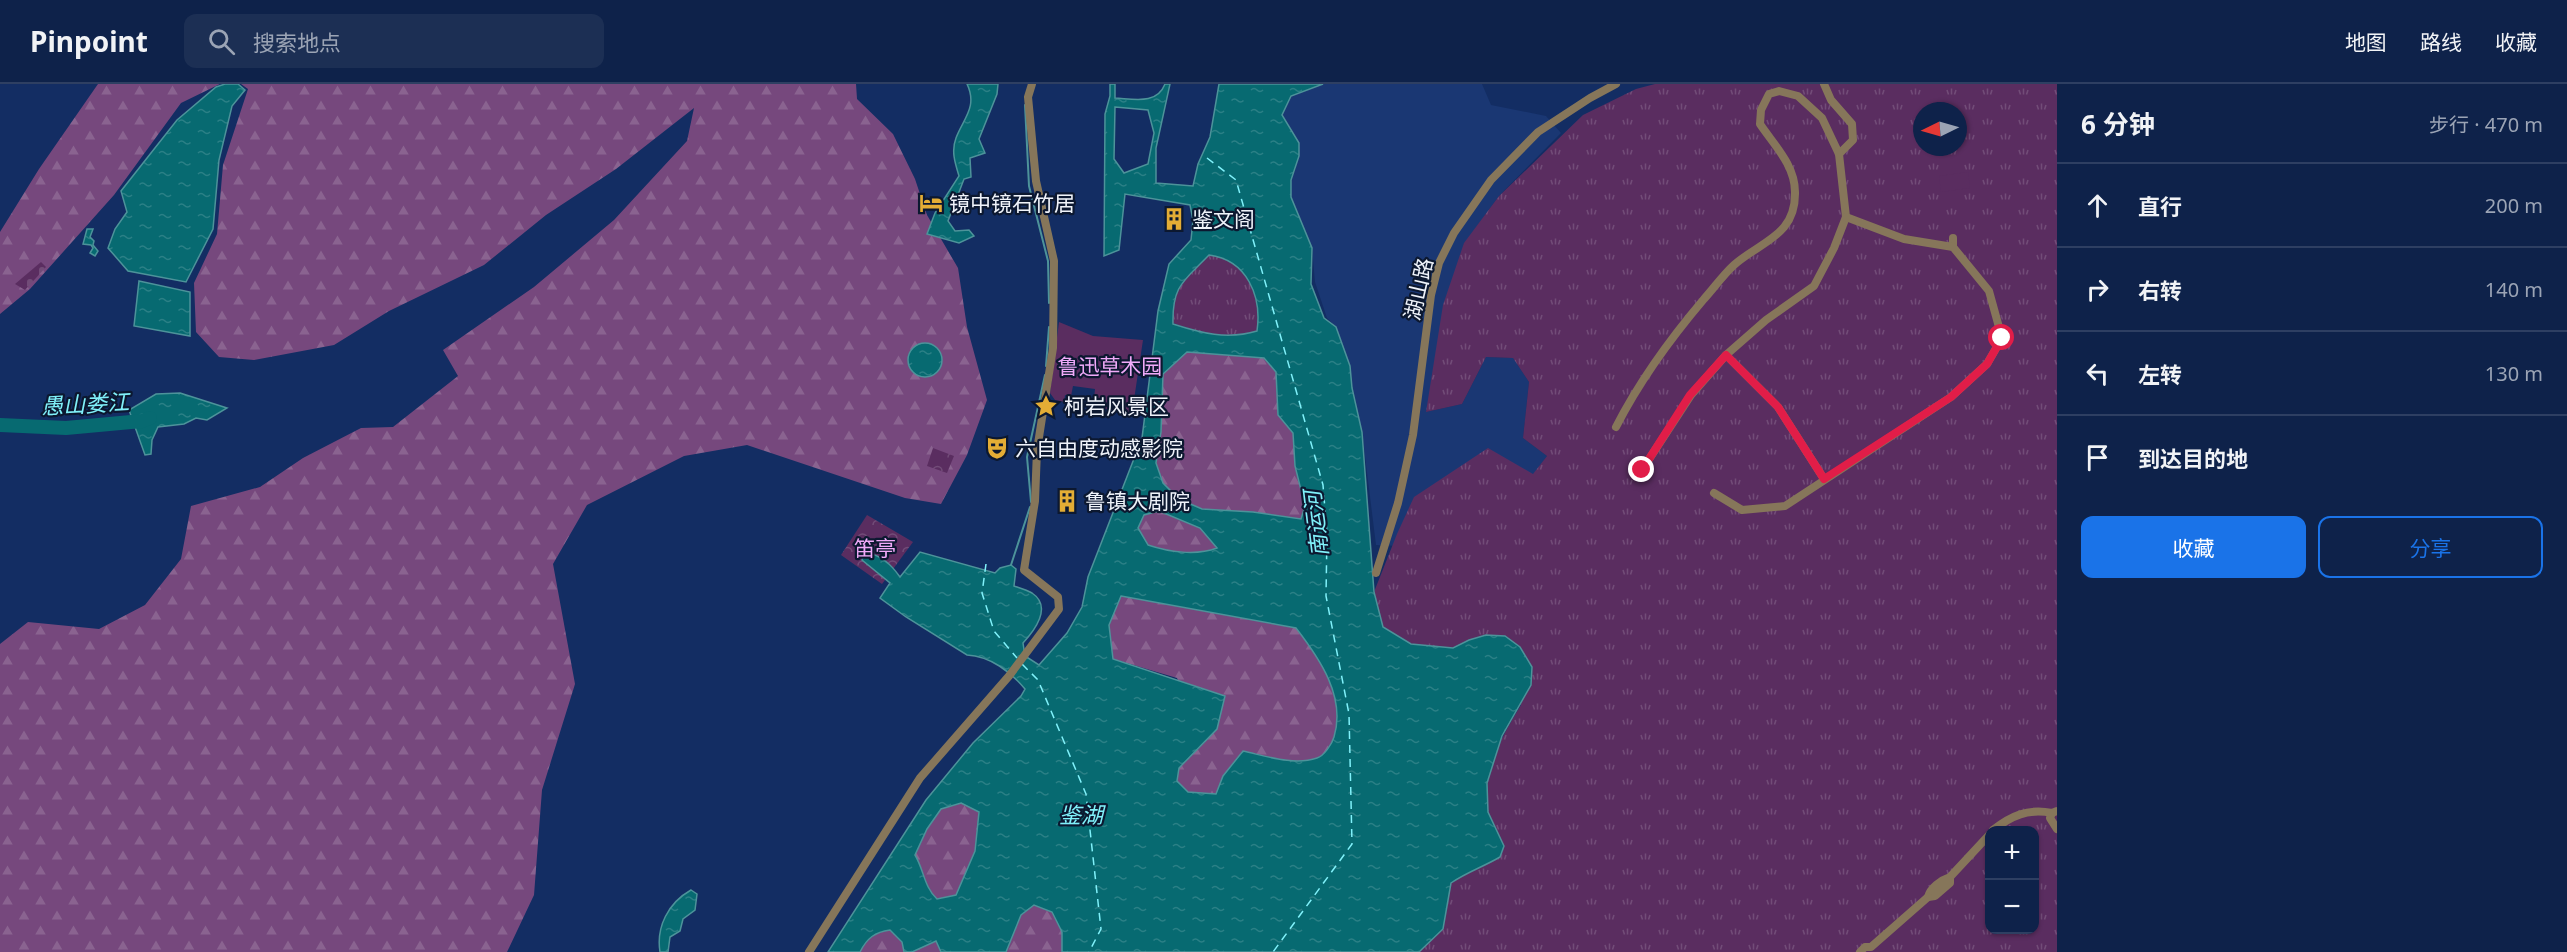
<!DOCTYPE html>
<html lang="zh">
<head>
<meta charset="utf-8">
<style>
  body { margin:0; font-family:"Noto Sans","Noto Sans SC",sans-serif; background:#1c2f54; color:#f1f3f6 }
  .controls { position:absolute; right:18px; bottom:18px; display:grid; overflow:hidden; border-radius:12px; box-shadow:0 2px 4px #0004 }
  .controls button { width:54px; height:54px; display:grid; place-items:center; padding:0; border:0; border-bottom:2px solid #2e3f62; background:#0e224a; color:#f1f3f6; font:30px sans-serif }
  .compass { position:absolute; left:1913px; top:18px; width:54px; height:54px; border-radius:50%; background:#0e224a; box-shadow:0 2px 4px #0004; rotate:265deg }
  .stop { position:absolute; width:18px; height:18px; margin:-14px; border:4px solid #e11d48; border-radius:50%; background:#fff }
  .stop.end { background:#e11d48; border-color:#fff; box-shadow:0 2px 6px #0008 }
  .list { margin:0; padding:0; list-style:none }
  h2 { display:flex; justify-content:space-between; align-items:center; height:78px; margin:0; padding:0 24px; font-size:26px }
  h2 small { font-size:20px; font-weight:400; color:#9ba4b5 }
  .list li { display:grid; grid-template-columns:39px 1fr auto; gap:18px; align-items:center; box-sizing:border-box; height:84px; padding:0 24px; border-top:2px solid #2e3f62 }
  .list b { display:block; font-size:22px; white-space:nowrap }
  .list em { font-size:20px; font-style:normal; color:#9ba4b5 }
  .actions { display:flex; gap:12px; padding:18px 24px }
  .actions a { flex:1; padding:14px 0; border:2px solid #1a73e8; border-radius:12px; text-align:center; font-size:21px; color:#1a73e8 }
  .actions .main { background:#1a73e8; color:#fff }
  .icon { flex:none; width:33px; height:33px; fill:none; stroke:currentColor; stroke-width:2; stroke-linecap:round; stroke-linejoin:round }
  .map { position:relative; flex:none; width:2057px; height:868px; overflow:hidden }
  header { display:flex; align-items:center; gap:36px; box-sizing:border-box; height:84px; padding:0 30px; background:#0e224a; border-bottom:2px solid #2e3f62 }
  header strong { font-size:28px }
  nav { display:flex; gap:33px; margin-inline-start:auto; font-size:21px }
  .search { width:420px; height:54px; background:#1c2f54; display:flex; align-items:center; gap:15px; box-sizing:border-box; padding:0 21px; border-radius:12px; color:#9ba4b5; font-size:22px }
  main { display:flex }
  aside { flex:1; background:#0e224a }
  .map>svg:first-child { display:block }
  .built { fill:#1a3773 }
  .grass { fill:url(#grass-tufts); fill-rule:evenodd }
  .forest { fill:url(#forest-firs) }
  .cemetery { fill:url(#cemetery-stones) }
  .park { fill:url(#park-crowns) }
  .garden { fill:#5a2d60 }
  .water { fill:url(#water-ripples); stroke:#4d939a; stroke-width:1.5; fill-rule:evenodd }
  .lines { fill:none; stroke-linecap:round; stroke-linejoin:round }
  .stream { stroke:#4d939a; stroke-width:2 }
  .river { stroke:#076a71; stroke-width:14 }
  .ferry { stroke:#80f1fa; stroke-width:1.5; stroke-dasharray:8 6; stroke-linecap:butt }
  .minor { stroke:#86765a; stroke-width:8 }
  .route { stroke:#e11d48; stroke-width:8 }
  .labels { text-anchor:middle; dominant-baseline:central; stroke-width:4.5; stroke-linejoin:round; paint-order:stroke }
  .poi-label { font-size:21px; fill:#eff3fa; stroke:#0c1830; text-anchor:start }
  .street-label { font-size:21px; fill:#eff3fa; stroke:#0c1830 }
  .park-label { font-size:21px; fill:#f0aaf9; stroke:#0c1830 }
  .water-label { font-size:22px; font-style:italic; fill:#80f1fa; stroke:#0c1830 }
</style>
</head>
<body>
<header>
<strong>Pinpoint</strong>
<div class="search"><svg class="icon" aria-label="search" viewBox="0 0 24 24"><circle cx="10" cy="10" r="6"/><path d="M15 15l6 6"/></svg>搜索地点</div>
<nav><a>地图</a><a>路线</a><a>收藏</a></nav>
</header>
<main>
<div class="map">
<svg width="2057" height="868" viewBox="0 0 2057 868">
  <defs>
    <pattern id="grass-tufts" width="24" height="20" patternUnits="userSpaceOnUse" patternTransform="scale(1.5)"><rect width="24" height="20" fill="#5a2d60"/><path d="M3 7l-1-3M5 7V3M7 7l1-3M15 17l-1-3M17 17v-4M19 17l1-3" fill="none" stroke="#724c78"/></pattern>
    <pattern id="forest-firs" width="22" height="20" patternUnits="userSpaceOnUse" patternTransform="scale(1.5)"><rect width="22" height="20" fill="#76487d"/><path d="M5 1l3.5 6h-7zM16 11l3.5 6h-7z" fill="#8a6390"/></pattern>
    <pattern id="cemetery-stones" width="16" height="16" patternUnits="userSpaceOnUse" patternTransform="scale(1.5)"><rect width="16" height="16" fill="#5a2d60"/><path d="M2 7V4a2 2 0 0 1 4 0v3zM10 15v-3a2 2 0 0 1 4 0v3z" fill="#724c78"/></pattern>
    <pattern id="park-crowns" width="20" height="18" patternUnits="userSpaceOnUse" patternTransform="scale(1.5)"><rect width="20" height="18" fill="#5a2d60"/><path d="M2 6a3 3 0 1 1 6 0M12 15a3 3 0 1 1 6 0" fill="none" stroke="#724c78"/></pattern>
    <pattern id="water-ripples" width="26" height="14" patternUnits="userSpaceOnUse" patternTransform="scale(1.5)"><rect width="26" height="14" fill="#076a71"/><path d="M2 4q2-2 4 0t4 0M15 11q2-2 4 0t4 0" fill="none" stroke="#2b8086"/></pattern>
  </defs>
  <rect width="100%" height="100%" fill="#132d63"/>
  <polygon class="built" points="1323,0 1482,0 1491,21 1546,32 1561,49 1499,112 1464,160 1426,328 1462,320 1486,273 1513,274 1529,298 1523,354 1547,372 1533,391 1399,462 1376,461 1362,348 1352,304 1350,282 1336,243 1327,234 1315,198 1312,164 1291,113 1291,96 1296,84 1282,31 1291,12"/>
  <g class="grass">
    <path d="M1655,0H2057V868H1419L1443,845L1451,799L1504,762C1499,751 1490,739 1488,727C1481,689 1502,652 1521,621L1453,564L1411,560L1383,543L1374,508L1397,450L1414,413L1488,364L1533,390L1547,372L1523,354L1529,298L1513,274L1486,273L1462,320L1426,328L1443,221L1464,159L1499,112L1583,31L1636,5ZM1922,27H1958V63H1922ZM1990,746H2034V846H1990Z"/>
    <path d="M1209,171C1247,176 1262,212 1257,247C1227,256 1201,249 1173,239C1172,201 1184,197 1209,171Z"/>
  </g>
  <g class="forest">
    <polygon points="98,0 220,0 181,19 114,111 30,205 0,230 0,148 39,85"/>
    <polygon points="241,0 856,0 857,15 893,50 915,95 927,131 958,184 967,243 987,316 967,371 941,420 905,414 747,361 684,372 587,421 553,480 575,600 542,706 534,811 507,868 0,868 0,560 28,538 99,545 145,521 181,475 191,422 260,403 303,374 361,344 393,343 458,292 443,266 534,203 614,136 687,57 694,24 616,85 546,131 484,181 389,227 334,261 254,276 219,273 196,248 194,199 217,150 223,81 248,5"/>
    <polygon points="1187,268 1264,274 1276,288 1278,331 1293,349 1295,382 1305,422 1301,435 1253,428 1202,425 1179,415 1163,399 1156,379 1161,348 1163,289"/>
    <path d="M1159,427L1200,444L1217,464C1196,472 1169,468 1148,461L1138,444L1144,431Z"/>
    <path d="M1121,512L1296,544C1320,575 1346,613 1334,653C1332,661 1324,672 1317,674C1294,682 1266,672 1243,667L1223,692L1216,711L1188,708L1177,697L1179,684L1205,658L1177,594L1113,575L1109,541Z"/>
    <path d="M961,719L979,728L975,767L956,811L937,815C924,803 924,786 915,771L927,745L941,725Z"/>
    <polygon points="1034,821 1052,827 1062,848 1062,868 1006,868 1021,831"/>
    <path d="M890,846L902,858L904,868H860C867,854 875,848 890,846Z"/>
    <polygon points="936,857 941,868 912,868"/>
  </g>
  <polygon class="cemetery" points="41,178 46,183 25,206 15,200"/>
  <g class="park">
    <polygon points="933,364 954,372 947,389 927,382"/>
    <polygon points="867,431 913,458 882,500 841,471"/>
  </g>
  <g class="garden">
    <polygon points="1968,88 1970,104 1941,108 1939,92"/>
    <polygon points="1059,238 1093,252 1143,256 1132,329 1099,324 1100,316 1094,315 1095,305 1073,302 1071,312 1065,311 1064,318 1055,316 1050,309"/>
  </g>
  <g class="water">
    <polygon points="225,0 238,0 245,6 232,22 219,76 213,145 186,198 128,187 108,164 115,145 127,128 121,107 177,36 216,3"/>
    <path d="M967,0H998L997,10L979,55L985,69L970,74L971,93L964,95L948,137L955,147L969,146L974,152L959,159L927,150L935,129L959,92C955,79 951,67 956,54C963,35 978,23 967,0Z"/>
    <path d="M1110,0H1115V14C1134,15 1157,21 1165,0H1170L1156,64V99L1193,102L1198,80L1210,53L1219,0H1323L1291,12L1282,31L1299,59V72L1291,96V113L1312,164L1311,200L1324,234L1336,243L1350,282L1352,304L1362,348L1374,508L1383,543L1411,560L1453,564L1469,556L1486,551L1505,552L1520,563L1532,583L1531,601L1502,652L1487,699L1488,728L1504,762L1500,773C1483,783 1467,788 1451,799L1443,845L1419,868H1062V848L1052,828L1034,821L1021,831L1006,868H941L936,857L912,868H904L902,858L890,846C875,848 867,854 860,868H828L926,716L973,659L1021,612L1025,605C1011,588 990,572 967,571L906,533L880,514L890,499L862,476L865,468C882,472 890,479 900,493L920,468L995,489L1000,484L1011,481L1016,485L1014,502C1020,504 1027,506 1032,509C1053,523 1034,547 1023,559L1025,572L1039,581L1067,549L1082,523L1088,493L1142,354L1158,227L1169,180L1191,156L1193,136L1190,121L1125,110L1119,166L1104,172L1105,30L1110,12ZM1115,23L1148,26L1154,49L1148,80L1124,89L1114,75ZM1209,171C1247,176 1262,212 1257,247C1227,256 1201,249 1173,240C1172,201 1184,197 1209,171ZM1187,268L1264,274L1276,288L1278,331L1293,349L1295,382L1305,422L1301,435L1253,428L1202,425L1179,415L1163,399L1156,379L1161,348L1163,290ZM1159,427L1200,444L1217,464C1196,472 1169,468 1148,461L1138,444L1144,431ZM1121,512L1296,544C1320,575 1346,613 1334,653C1332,660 1324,672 1317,674C1294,682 1266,672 1243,667L1223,692L1216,710L1188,708L1177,697L1179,684L1217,645L1225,612L1113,575L1109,541ZM961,719L979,728L975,767L956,811L937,815C924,803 924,786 915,771L927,745L941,725Z"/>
    <polygon points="87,145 93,145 90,153 94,157 93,161 98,167 95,172 90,169 93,164 91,161 83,160"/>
    <polygon points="139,197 190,208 190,252 134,242"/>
    <circle cx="925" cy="276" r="17"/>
    <polygon points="180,309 227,324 207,336 196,334 184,340 158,343 152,356 151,370 145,371 129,326 156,310"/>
    <path d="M691,806L697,810L695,826L683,835L680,847L670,853L668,868H660C656,843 668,819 691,806Z"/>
  </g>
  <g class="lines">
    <g class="stream">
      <polyline points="1025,21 1029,102 1048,177 1049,219"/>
      <polyline points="1046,282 1049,243"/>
      <polyline points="1031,418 1027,373 1045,291"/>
      <polyline points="1011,481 1030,423"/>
    </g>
    <polyline class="river" points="0,341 66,344 142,337 150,334"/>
    <g class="ferry">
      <polyline points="1207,74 1236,96 1323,401 1327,450 1326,512 1349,630 1352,760 1273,868"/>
      <polyline points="986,480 982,509 994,547 1017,574"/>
      <polyline points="1022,580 1038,596 1086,710 1101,845 1089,868"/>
    </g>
    <g class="minor">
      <polyline points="1824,0 1831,16 1852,40 1853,56 1839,70"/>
      <polyline points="1953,154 1953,163"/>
      <polyline points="1726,271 1778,323 1824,395"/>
      <path d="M1616,343C1640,296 1670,255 1704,215C1714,204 1723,191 1734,181C1761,157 1796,152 1795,108C1795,81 1774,61 1760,40L1761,26L1769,10L1779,7L1798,12L1822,34L1839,70L1846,133L1834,164L1814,202L1766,236L1726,271L1691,311L1642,386"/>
      <polyline points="1714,409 1742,426 1785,422 1951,313 1987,280 2002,254 1989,207 1953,163 1904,155 1846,133"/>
      <polyline points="1376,489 1398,419 1413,351 1431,211 1439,179 1454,149 1491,96 1538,48 1590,14 1616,0"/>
      <polyline points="2057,727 2052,729 2050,734 2057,745"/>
      <path d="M1993,746C2011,732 2028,724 2052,729"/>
      <path d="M1950,793V799L1935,812L1928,813C1930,804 1941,796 1950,793L1990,750"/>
      <polyline points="809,868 920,694 1009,592 1059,525 1058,513 1024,486 1035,417 1037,366 1053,264 1054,177 1036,97 1028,13 1032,0"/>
      <polyline points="1860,868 1865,863 1871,863 1928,813"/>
    </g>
  </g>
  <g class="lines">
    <polyline class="route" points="1642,386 1690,311 1726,271 1778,323 1824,395 1951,313 1987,280 2002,254"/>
  </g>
  <defs>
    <g id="hotel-bare" transform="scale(1.8)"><path d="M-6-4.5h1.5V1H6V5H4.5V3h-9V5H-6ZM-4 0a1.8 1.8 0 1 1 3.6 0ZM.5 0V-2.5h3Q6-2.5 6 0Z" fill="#e4ad35" stroke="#0c1830" stroke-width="2.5" paint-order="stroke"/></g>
    <g id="building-bare" transform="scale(1.8)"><path d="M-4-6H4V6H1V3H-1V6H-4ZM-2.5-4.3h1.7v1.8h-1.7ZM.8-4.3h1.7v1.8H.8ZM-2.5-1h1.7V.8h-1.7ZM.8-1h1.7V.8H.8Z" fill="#e4ad35" stroke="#0c1830" stroke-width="2.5" paint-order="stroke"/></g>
    <g id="sight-bare" transform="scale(1.8)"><path d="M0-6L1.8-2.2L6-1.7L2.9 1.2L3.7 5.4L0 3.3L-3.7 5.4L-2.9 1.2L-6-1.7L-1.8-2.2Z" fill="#e4ad35" stroke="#0c1830" stroke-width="2.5" paint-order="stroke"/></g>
    <g id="theatre-bare" transform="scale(1.8)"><path d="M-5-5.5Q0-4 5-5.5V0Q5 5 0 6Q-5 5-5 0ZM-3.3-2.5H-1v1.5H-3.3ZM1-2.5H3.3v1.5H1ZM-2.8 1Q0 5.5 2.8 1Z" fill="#e4ad35" stroke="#0c1830" stroke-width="2.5" paint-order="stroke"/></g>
  </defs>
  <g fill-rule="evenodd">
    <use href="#hotel-bare" x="931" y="119"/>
    <use href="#building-bare" x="1174" y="135"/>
    <use href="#sight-bare" x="1046" y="322"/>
    <use href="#theatre-bare" x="997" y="364"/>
    <use href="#building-bare" x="1067" y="417"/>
  </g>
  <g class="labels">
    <g class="poi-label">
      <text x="949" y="119">镜中镜石竹居</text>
      <text x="1192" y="135">鉴文阁</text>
      <text x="1064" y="322">柯岩风景区</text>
      <text x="1015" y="364">六自由度动感影院</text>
      <text x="1085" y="417">鲁镇大剧院</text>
    </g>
    <g class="street-label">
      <text transform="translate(1418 205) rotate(-77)">湖山路</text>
    </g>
    <g class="park-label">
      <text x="1110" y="282">鲁迅草木园</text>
      <text x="875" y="464">笛亭</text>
    </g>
    <g class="water-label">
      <text transform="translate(85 319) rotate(-3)">愚山娄江</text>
      <text transform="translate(1315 440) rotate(-97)">南运河</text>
      <text x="1081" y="730">鉴湖</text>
    </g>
  </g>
</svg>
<div class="controls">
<button>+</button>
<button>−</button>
</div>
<svg class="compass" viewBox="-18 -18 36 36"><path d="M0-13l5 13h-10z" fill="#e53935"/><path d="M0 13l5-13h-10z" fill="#9ba4b5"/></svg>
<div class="stop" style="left:2002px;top:254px"></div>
<div class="stop end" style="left:1642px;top:386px"></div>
</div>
<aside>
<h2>6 分钟<small>步行 · 470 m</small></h2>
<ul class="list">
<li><svg class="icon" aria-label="ahead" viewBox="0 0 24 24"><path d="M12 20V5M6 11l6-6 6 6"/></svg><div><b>直行</b></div><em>200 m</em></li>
<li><svg class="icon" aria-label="right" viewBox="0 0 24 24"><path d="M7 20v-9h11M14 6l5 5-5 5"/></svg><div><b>右转</b></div><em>140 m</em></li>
<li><svg class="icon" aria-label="left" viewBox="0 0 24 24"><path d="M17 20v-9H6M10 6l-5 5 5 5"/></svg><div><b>左转</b></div><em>130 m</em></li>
<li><svg class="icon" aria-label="arrive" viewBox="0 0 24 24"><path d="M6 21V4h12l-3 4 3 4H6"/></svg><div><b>到达目的地</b></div></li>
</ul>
<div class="actions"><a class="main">收藏</a><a>分享</a></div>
</aside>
</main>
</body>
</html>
